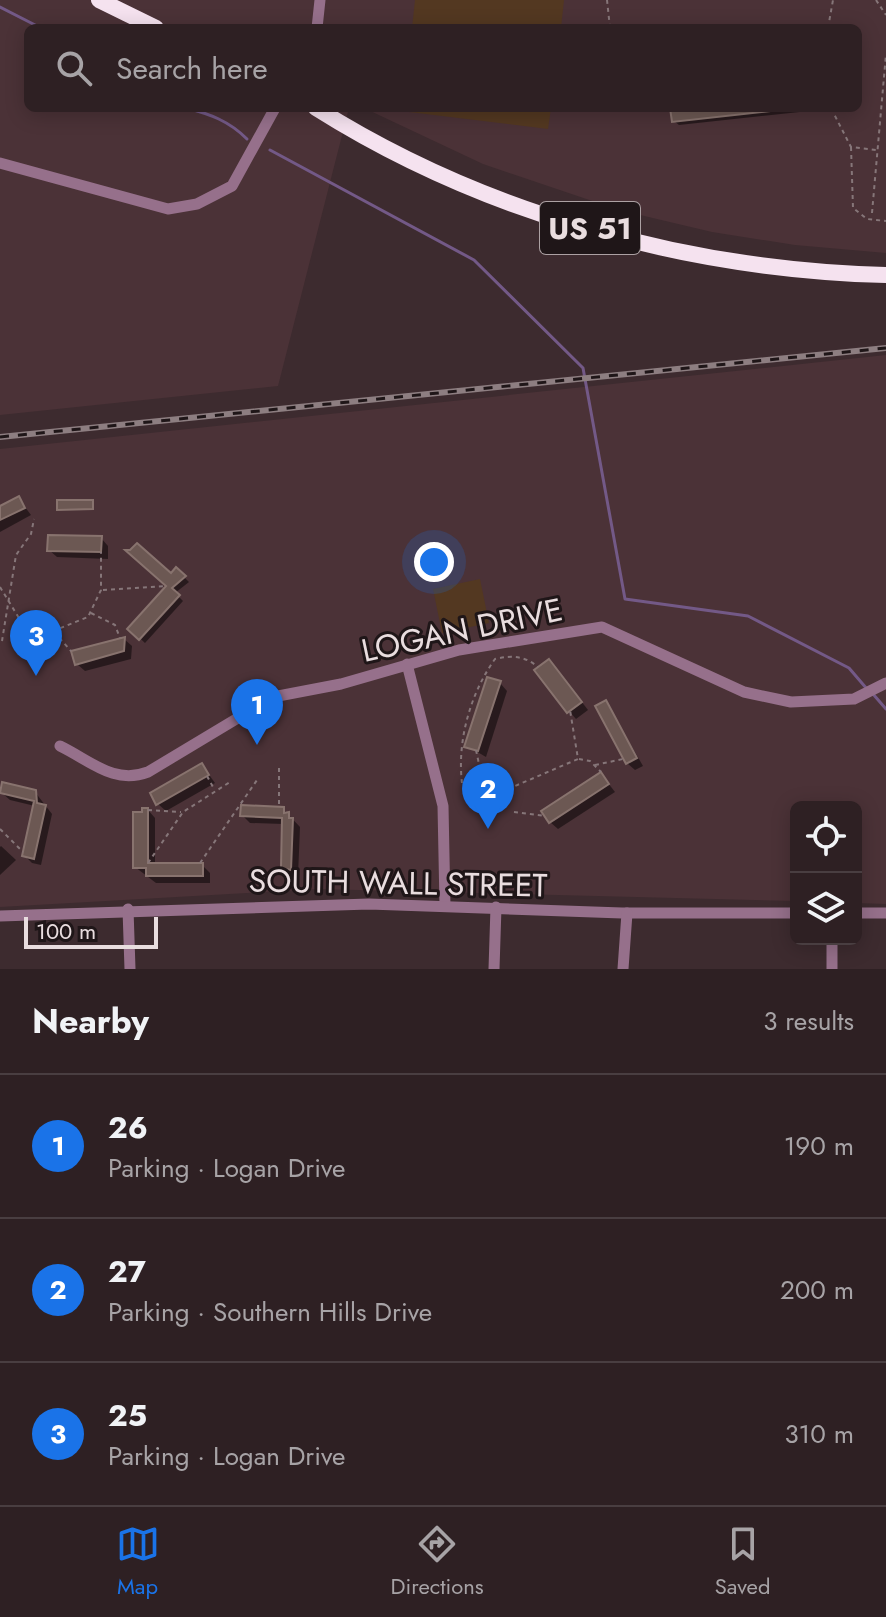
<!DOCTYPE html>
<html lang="en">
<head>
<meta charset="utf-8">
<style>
  body { margin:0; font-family:Jost,sans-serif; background:#3a2d30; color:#f1f3f6 }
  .controls { position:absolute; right:24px; bottom:24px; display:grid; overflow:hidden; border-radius:12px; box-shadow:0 4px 20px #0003 }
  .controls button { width:72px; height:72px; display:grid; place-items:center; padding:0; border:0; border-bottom:2px solid #493e41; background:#2e2023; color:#f1f3f6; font:40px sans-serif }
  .scale { position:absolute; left:24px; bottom:20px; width:134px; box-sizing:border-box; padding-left:8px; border:4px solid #e9dddf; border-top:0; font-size:22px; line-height:28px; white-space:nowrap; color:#e9dddf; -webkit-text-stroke:6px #1f1618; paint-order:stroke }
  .you { position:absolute; left:434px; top:562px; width:28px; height:28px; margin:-20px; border:6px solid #fff; border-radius:50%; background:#1a73e8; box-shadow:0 0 0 12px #1a73e833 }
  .badge { display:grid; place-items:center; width:52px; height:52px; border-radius:50%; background:#1a73e8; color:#fff; font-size:26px; font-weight:700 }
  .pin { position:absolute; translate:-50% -66px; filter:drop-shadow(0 2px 4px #0008) }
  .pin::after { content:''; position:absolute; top:42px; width:28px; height:24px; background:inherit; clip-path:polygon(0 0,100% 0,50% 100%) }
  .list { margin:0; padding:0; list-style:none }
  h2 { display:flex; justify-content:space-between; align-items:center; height:104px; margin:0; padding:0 32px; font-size:34px }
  h2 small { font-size:26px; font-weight:400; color:#a7a3a6 }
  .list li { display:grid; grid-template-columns:52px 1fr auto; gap:24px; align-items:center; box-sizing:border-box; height:144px; padding:0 32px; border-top:2px solid #493e41 }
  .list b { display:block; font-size:30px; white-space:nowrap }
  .list p { margin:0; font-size:26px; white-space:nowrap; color:#a7a3a6 }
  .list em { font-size:26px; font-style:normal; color:#a7a3a6 }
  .icon { flex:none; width:44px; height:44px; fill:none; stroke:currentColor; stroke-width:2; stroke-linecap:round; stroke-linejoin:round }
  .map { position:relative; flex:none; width:886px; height:969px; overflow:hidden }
  .search { position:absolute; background:#2e2023; box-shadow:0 4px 20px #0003; left:24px; right:24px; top:24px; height:88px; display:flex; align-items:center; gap:20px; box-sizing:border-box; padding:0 28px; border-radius:12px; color:#a7a3a6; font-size:30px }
  .sheet { height:536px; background:#2e2023 }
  nav { display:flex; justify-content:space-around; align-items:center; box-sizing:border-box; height:112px; border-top:2px solid #493e41; background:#2e2023; font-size:22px; color:#a7a3a6 }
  nav a { display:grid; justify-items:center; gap:4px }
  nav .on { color:#1a73e8 }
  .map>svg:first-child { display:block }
  .built { fill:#4b3237 }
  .green { fill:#533821 }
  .shadow { fill:#0007 }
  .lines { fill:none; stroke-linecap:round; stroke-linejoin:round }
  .stream { stroke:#735987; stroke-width:3 }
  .building { fill:#6c5853; stroke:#88736e; stroke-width:2 }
  .path { stroke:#867679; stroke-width:2; stroke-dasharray:4 4; stroke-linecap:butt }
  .minor { stroke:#96708b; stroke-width:11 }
  .highway { stroke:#f5e2ef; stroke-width:16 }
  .rail-casing { stroke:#8d7e81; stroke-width:6 }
  .rail { stroke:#1f1618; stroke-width:3; stroke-dasharray:9; stroke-linecap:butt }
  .labels { text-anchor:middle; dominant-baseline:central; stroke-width:6; stroke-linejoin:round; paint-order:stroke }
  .shield { fill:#1f1618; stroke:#aca1a3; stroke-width:2 }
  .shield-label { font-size:30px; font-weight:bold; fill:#e9dddf }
  .street-label { font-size:32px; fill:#e9dddf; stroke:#1f1618 }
</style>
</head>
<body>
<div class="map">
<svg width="886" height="969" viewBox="0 0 886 969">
  <rect width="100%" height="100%" fill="#3d2b2f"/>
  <g class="built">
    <polygon points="0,0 886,0 886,253 795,245 712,232 619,210 483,164 364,108 858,108 858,28 28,28 28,108 349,108 278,386 0,415"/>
    <polygon points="886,355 886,904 856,903 856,807 796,807 796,901 317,889 0,907 0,449"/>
  </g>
  <g class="green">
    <polygon points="415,0 564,0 561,28 412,28"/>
    <polygon points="402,108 551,108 548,129 401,111"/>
    <polygon points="480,579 489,623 442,633 433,589"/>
  </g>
  <g class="shadow">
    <polygon points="672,108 828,108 828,109 679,125 674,121"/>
    <polygon points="19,499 31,515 0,532 0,508"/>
    <polygon points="92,502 94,510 59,509"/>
    <polygon points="101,538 108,546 108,559 57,557 49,550"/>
    <polygon points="177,570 189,582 175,593 183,601 145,643 130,629 168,586"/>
    <polygon points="124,639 132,646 131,659 85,671 77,664"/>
    <polygon points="556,669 588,710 576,719 569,711"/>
    <polygon points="500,683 507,691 486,757 467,746"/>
    <polygon points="606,702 643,766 635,770 627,763"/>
    <polygon points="202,765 215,783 166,811 158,804"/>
    <polygon points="601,774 615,792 558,829 550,822"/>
    <polygon points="35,792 52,814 41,865 32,863 24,855 35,806 10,800 2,793"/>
    <polygon points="283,809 300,827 298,876 290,875 283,868 283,824 250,823 242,815"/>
    <polygon points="148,810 155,818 155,865 202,865 210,873 210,883 156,883 135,867"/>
    <polygon points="1,846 16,860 0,875 0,847"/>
  </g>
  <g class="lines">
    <g class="stream">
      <polyline points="0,7 41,28"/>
      <path d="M186,108C210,114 229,121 247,139"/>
      <polyline points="270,150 474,260 583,368 625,599 748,616 849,668 867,689"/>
      <polyline points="873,694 886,709"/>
    </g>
  </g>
  <g class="building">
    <polygon points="670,108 797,108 672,122"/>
    <polygon points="19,496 25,508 0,520 0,506"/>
    <polygon points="57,500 93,500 93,509 57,510"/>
    <polygon points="48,535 102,536 101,552 47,551"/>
    <polygon points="137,543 171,573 176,567 186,576 172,588 180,595 139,640 127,629 166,586 125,550 130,550"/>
    <polygon points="125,637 124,651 75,665 71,651"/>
    <polygon points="549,659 582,702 567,713 534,670"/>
    <polygon points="487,677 501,681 478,751 464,747"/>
    <polygon points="606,700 637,758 626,764 595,706"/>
    <polygon points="202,763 209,775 156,805 150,793"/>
    <polygon points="601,772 609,784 549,823 541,811"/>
    <polygon points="2,782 36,790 37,803 46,805 34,859 22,856 34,801 0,793"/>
    <polygon points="241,805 284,807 284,813 289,812 289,818 293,818 291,870 281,868 282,818 240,816"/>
    <polygon points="142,808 148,808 148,863 203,863 203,876 146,876 146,868 133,868 133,812 142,812"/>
  </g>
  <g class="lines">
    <g class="path">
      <polyline points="607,0 610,28"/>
      <polyline points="876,0 886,15"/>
      <polyline points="828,28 833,0"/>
      <polyline points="834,108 834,114 851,147 876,150"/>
      <polyline points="851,147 853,208 867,219 886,221"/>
      <polyline points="872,213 886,54"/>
      <polyline points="0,587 22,623"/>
      <polyline points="103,590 166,586"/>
      <polyline points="91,613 115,625 120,638"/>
      <polyline points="54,632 71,651"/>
      <polyline points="38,637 88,617 101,590 101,552"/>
      <polyline points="2,641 16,555 31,534 34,519"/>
      <polyline points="476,750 483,783"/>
      <polyline points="579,759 590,761 601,772"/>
      <polyline points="595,765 623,759"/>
      <polyline points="279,768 279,807"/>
      <polyline points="207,776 214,789"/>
      <path d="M462,783C457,741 470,694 495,659C512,655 525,656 538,667"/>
      <polyline points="508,789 578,759 570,710"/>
      <polyline points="148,810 181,812"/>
      <polyline points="514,812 545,816"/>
      <polyline points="0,829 23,852"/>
      <polyline points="148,863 183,812 230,782"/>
      <polyline points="200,863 257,780"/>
    </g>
    <g class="minor">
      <polyline points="317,28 320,0"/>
      <polyline points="0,163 168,209 197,204 232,186 275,108"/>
      <polyline points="407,664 443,806 445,906"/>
      <path d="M60,746C91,761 114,785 148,772L273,697L341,684L459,650L602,627L744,692L791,702L854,699L886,683"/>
      <polyline points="128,909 130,969"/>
      <polyline points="856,913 886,913"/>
      <polyline points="0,916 369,904 622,913 796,913"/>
      <polyline points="494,969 496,907"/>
      <polyline points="623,969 627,913"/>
      <polyline points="832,969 832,939"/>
    </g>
    <g class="highway">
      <polyline points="99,0 156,28"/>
      <path d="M316,108C484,214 688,270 886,275"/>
    </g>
    <g class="rail-casing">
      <polyline id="rail" points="0,437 886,348"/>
    </g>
    <use href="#rail" class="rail"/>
  </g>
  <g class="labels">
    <rect class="shield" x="540" y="202" width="100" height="52" rx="6"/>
    <g class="shield-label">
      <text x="590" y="228">US 51</text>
    </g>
    <g class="street-label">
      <text transform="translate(462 630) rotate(-12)">LOGAN DRIVE</text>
      <text transform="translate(398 883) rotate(1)">SOUTH WALL STREET</text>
    </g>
  </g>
</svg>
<div class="controls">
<button><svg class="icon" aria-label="locate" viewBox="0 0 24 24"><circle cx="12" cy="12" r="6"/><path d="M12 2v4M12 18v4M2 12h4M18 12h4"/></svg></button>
<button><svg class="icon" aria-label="layers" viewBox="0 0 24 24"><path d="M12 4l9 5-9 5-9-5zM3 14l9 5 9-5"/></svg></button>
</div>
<div class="scale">100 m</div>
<div class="you"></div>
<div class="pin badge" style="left:257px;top:745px">1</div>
<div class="pin badge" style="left:488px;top:829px">2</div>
<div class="pin badge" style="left:36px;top:676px">3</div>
<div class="search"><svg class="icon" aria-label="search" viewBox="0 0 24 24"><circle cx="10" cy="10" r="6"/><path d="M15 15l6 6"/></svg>Search here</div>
</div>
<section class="sheet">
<h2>Nearby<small>3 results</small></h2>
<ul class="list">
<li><span class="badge">1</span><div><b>26</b><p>Parking · Logan Drive</p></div><em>190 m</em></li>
<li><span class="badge">2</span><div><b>27</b><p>Parking · Southern Hills Drive</p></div><em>200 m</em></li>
<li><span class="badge">3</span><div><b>25</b><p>Parking · Logan Drive</p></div><em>310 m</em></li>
</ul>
</section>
<nav>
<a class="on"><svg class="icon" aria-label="map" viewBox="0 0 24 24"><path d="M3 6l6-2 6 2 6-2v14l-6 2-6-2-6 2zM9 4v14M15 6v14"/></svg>Map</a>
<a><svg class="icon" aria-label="directions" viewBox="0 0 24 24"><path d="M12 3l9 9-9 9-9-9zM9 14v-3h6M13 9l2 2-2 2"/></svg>Directions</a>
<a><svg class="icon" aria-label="saved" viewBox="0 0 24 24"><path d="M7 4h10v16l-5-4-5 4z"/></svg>Saved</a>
</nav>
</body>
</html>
